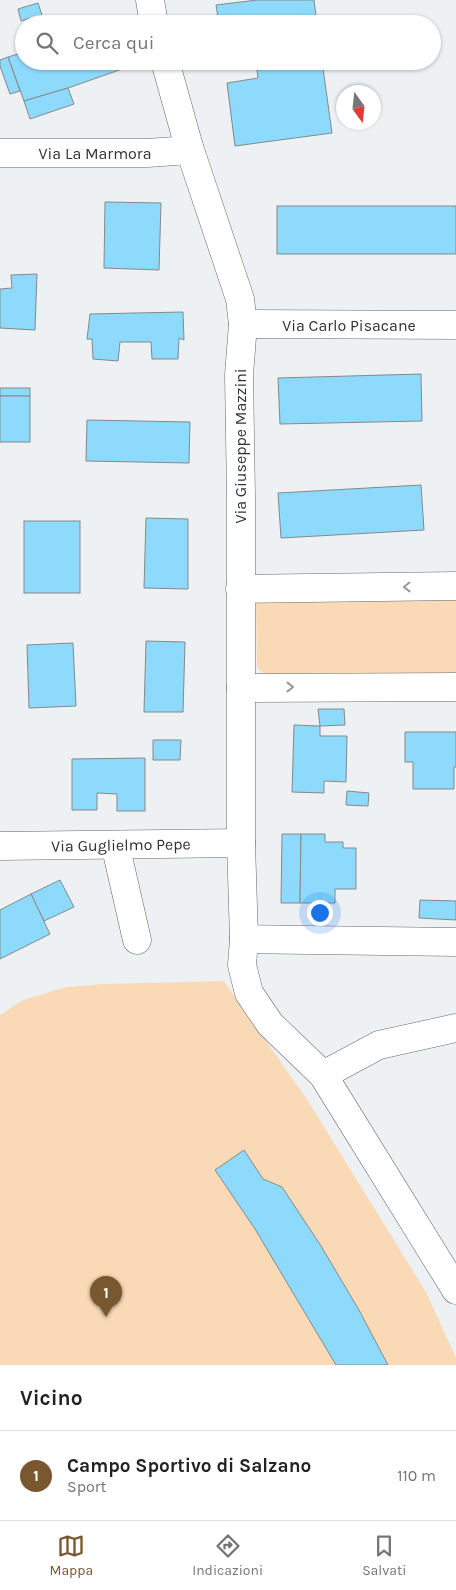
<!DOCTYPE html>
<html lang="it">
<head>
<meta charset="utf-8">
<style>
  body { margin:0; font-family:Karla,sans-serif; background:#f2f2f2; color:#222 }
  .compass { position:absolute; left:336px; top:85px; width:45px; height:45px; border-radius:50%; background:#fff; box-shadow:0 1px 4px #0004; rotate:165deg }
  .you { position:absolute; left:319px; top:912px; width:18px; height:18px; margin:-12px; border:4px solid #fff; border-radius:50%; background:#1a73e8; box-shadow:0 0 0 8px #1a73e833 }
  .badge { display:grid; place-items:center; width:32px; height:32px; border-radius:50%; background:#79582f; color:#fff; font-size:16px; font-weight:700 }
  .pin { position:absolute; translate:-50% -41px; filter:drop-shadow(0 1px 2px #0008) }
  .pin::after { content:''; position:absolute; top:26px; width:18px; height:15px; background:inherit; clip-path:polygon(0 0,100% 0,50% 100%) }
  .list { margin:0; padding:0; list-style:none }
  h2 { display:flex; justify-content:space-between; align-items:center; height:65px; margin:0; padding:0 20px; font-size:21px }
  h2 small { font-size:16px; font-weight:400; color:#767676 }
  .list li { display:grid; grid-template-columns:32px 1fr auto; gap:15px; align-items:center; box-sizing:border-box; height:90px; padding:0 20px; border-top:1px solid #e0e0e0 }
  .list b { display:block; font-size:19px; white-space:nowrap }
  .list p { margin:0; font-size:16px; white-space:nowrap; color:#767676 }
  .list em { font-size:16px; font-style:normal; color:#767676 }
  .icon { flex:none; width:28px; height:28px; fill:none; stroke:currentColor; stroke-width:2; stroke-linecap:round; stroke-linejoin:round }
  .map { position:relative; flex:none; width:456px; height:1365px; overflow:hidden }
  .search { position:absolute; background:#fff; box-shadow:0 1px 4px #0004; left:15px; right:15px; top:15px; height:55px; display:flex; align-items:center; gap:12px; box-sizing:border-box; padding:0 18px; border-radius:28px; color:#767676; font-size:19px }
  .sheet { height:155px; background:#fff }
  nav { display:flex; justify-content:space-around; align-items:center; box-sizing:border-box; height:70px; border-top:1px solid #e0e0e0; background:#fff; font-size:14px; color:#767676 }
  nav a { display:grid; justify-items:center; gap:2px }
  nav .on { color:#79582f }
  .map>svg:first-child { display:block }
  .green { fill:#fadab6 }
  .building { fill:#8edafd; stroke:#85898a }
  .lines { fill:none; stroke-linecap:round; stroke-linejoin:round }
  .minor-casing { stroke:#65696a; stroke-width:29 }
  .minor { stroke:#fff; stroke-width:28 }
  .oneway { stroke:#989899 }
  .labels { text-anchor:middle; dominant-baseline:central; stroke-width:4; stroke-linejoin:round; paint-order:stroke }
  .street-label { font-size:16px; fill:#303233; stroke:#fff }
</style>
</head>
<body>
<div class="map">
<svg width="456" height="1365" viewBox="0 0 456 1365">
  <rect width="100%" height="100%" fill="#edf1f3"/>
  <g class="green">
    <polygon points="267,596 456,596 456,681 271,681 257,667 256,604"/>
    <polygon points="224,981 308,1101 426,1292 456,1358 456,1365 0,1365 0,1015 23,1000 66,987 105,984"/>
  </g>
  <g class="building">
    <polygon points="257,0 314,0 317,24 219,24 216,5"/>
    <polygon points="38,3 42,15 21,21 18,9"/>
    <polygon points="24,52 24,61 123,61 125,68 68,88 24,101 8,57"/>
    <polygon points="8,57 20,91 10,94 0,66 0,60"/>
    <polygon points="224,61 322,61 332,133 235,146 227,83 258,78 256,62 225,67"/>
    <polygon points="68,88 74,104 30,119 24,101"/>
    <polygon points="105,202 161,203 159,270 104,268"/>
    <rect x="277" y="206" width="179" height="48"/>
    <polygon points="37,274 35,330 0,328 0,289 12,288 11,275"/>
    <polygon points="183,312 184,340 179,338 178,359 152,359 151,342 120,342 118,361 93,359 92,339 87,339 90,314"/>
    <polygon points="421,374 422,421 280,424 278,378"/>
    <rect x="0" y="388" width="30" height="8"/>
    <rect x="0" y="396" width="30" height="46"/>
    <polygon points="87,420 190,422 189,463 86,461"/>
    <polygon points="421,485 424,530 281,538 278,493"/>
    <polygon points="146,518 188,519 188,589 144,588"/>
    <rect x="24" y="521" width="56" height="72"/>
    <polygon points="146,641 185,642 183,712 144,712"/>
    <polygon points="73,643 76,706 29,708 27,645"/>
    <polygon points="318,709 344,709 345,725 320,726"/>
    <polygon points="294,725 320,726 320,736 347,736 346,782 324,781 324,793 292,792"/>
    <polygon points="405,732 456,732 456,767 454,767 454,789 413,789 413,762 405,762"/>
    <polygon points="153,740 181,740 180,760 153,760"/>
    <polygon points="145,758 145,811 117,811 117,794 97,793 97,810 72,810 72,759"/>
    <polygon points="347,791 369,793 368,806 346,805"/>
    <polygon points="282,834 301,834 300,903 281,903"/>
    <polygon points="301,834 325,834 325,842 343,842 343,848 356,848 356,889 335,889 335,903 300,903"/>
    <polygon points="60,880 74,907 44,921 31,894"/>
    <polygon points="31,894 50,934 0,959 0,910"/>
    <polygon points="420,900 456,901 456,920 419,918"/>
    <polygon points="244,1150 263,1179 282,1187 321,1246 359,1310 388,1365 336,1365 255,1229 215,1170"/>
  </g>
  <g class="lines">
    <g class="minor-casing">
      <g id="minor">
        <polyline points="150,0 154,24"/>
        <polyline points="165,61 189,147 240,299 243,324 239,375 241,496 241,843 244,939 242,965 249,993 270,1024 323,1075 456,1290"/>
        <polyline points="0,153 147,153 176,151 189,147"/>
        <polyline points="243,324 456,325"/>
        <polyline points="240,589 456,586"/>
        <polyline points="241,688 456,687"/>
        <polyline points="118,845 118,857 137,940"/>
        <polyline points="0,846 241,843"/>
        <polyline points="244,939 456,942"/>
        <polyline points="323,1075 379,1045 456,1028"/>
      </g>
    </g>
    <use href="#minor" class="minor"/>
  </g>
  <defs><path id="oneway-chevron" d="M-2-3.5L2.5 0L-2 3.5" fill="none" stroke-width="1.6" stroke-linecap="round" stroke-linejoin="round" transform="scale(1.25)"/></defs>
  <g class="oneway">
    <use href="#oneway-chevron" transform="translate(407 587) rotate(179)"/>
    <use href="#oneway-chevron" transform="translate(290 687)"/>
  </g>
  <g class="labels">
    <g class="street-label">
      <text x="95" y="153">Via La Marmora</text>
      <text x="349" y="325">Via Carlo Pisacane</text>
      <text transform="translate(240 446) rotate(-90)">Via Giuseppe Mazzini</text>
      <text transform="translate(121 845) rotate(-1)">Via Guglielmo Pepe</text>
    </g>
  </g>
</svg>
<svg class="compass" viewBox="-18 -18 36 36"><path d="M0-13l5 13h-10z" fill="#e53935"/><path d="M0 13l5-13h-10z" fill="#767676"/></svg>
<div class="you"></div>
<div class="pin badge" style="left:106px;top:1317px">1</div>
<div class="search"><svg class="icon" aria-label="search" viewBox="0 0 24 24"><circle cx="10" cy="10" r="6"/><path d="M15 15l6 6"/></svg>Cerca qui</div>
</div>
<section class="sheet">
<h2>Vicino<small></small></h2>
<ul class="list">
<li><span class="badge">1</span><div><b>Campo Sportivo di Salzano</b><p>Sport</p></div><em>110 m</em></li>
</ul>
</section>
<nav>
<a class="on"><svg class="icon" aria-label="map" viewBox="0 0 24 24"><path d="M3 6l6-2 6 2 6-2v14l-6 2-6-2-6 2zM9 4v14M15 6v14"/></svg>Mappa</a>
<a><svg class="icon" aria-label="directions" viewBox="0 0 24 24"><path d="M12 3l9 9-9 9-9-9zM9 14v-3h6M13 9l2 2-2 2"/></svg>Indicazioni</a>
<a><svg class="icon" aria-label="saved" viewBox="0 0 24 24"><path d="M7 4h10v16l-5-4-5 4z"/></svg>Salvati</a>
</nav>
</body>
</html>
